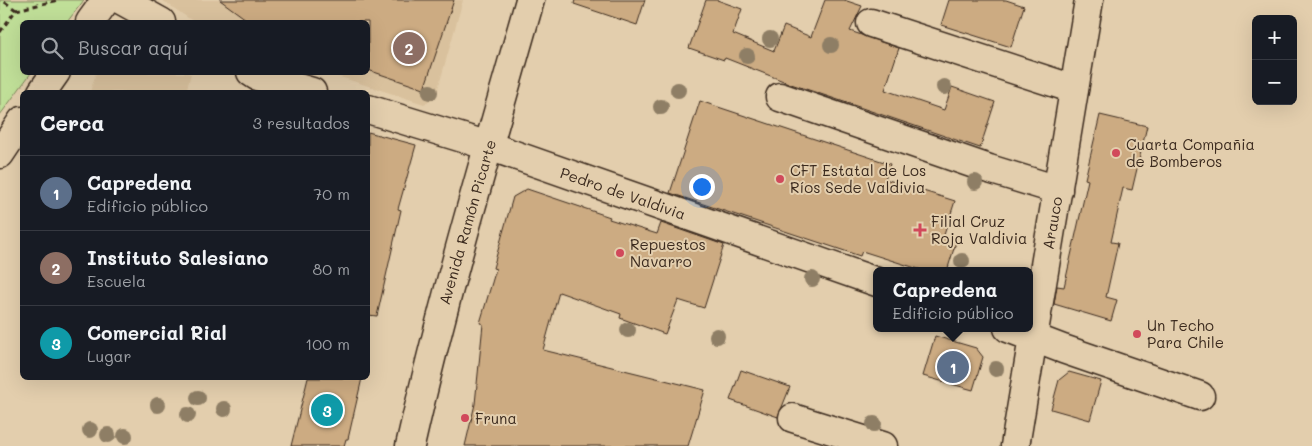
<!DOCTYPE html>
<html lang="es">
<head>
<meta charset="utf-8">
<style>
  body { margin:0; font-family:Mali,sans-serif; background:#242831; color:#f1f3f6 }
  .controls { position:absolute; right:15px; top:15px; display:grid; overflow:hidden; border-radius:8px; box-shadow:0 5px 20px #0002 }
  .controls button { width:45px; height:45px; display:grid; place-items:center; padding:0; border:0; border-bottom:1px solid #363941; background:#171b24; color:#f1f3f6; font:25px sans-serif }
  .you { position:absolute; left:701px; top:186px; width:18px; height:18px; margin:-12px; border:4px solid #fff; border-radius:50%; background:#1a73e8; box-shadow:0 0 0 8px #1a73e833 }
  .badge { display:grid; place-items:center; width:32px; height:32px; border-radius:50%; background:#0f766e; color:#fff; font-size:16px; font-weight:700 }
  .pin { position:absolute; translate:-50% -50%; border:2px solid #fff; box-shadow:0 1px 5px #0006 }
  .popup { position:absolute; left:873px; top:267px; width:160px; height:65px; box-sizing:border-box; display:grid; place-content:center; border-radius:8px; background:#171b24; filter:drop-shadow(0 1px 4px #0005); font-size:16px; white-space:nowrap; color:#9ea1a6 }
  .popup b { font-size:19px; color:#f1f3f6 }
  .popup::after { content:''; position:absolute; left:50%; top:100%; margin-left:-10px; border:10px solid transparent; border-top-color:#171b24 }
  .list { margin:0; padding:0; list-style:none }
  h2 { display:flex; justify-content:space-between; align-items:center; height:65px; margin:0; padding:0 20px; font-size:21px }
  h2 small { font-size:16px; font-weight:400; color:#9ea1a6 }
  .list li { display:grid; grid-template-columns:32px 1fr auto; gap:15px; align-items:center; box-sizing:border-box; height:75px; padding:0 20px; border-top:1px solid #363941 }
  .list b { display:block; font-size:19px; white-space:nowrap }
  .list p { margin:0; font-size:16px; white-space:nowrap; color:#9ea1a6 }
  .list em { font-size:16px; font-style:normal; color:#9ea1a6 }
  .icon { flex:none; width:28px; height:28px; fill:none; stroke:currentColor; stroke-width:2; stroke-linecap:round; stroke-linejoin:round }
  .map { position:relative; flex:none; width:1312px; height:446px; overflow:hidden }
  .search { position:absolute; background:#171b24; box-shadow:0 5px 20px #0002; left:20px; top:20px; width:350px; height:55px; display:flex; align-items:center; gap:12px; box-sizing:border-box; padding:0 18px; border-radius:8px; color:#9ea1a6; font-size:19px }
  .panel { position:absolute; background:#171b24; box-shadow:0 5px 20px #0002; left:20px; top:90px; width:350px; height:290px; border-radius:8px }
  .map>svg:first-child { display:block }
  .built { fill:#d9c19d }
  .green { fill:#c0df98; stroke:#7e845b }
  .building { fill:#ccab82; stroke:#3b2a1e }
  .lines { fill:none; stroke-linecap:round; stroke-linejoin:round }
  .minor-casing { stroke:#3b2a1e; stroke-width:31 }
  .path { stroke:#3b2a1e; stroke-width:3; stroke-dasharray:5 4; stroke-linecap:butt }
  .minor { stroke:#e3cead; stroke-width:28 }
  .tree { fill:#8e7e65 }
  .poi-dot { fill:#d1495b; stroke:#e3cead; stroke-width:2 }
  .labels { text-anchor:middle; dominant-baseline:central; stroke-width:4; stroke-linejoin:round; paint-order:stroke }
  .poi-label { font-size:15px; fill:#3b2a1e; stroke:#e3cead; text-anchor:start }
  .street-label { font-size:15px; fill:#3b2a1e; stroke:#e3cead }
</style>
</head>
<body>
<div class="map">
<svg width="1312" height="446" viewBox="0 0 1312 446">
  <rect width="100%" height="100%" fill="#e3cead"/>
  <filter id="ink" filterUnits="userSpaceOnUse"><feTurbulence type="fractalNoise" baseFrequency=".02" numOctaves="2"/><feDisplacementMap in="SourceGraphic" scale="10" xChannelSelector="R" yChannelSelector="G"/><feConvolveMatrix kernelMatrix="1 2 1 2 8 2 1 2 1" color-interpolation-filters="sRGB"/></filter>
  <g filter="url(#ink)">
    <g class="built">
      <polygon points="162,0 463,0 435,99 424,104 328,73 368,72 368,22 194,22"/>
      <polygon points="186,73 191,74 186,92 90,92 96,73"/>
    </g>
    <polygon class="green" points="0,0 84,0 67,22 22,22 22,72 31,73 0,115"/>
    <g class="building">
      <polygon points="220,0 454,0 424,89 368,70 368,22 250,22"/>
      <polygon points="575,0 645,0 637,25 574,4"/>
      <polygon points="706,0 717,0 742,9 733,34 774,51 784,26 811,37 825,0 844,0 862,6 850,31 899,48 885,90 944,110 952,87 995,102 980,148 791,84 725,58 724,60 689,48"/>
      <polygon points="949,0 1006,0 1024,6 1011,47 941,25"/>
      <polygon points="700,101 890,164 885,179 955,201 943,238 956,242 947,271 925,271 862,251 860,256 670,193"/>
      <polygon points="1100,115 1147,126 1132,190 1123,188 1111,242 1118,243 1106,297 1117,300 1111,321 1054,304 1057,286 1064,287 1088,180 1085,179"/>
      <polygon points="368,132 416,145 398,209 401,210 377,316 368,315"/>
      <polygon points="527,189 610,217 609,219 657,234 661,223 724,245 704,308 678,300 665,334 620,318 621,314 559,292 543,350 705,390 688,446 465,446 475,404 483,324 480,323 496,269 493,268 513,197"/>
      <polygon points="935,336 976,348 983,357 973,390 923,376"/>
      <polygon points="741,370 790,387 778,417 730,400"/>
      <polygon points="1069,372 1101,381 1090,420 1051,409 1059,380"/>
      <polygon points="308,378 362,378 348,439 346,439 344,446 291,446"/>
    </g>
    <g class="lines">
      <g class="minor-casing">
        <g id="minor">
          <polyline points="121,0 161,22"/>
          <polyline points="90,22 106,0"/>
          <polyline points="871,23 1074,89"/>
          <polyline points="251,72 257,76 312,92"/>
          <polyline points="42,92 56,72"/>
          <polyline points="780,97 989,169 1058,190"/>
          <polyline points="368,109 489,146 877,282"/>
          <polyline points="0,154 22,121"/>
          <polyline points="1008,328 1063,349 1200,396"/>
          <polyline points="793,418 883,446"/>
          <path d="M410,446C444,296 488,148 530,0"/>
          <polyline points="1015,446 1089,0"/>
        </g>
      </g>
      <g class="path">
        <polyline points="16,10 59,0"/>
        <polyline points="0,32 16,10 2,0"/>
      </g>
      <use href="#minor" class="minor"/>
    </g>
    <g class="tree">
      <circle cx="770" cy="39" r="8"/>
      <circle cx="831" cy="45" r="8"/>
      <circle cx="747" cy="56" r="8"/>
      <circle cx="944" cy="87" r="8"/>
      <circle cx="678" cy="90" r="8"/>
      <circle cx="430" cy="92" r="8"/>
      <circle cx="661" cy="107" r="8"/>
      <circle cx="975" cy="182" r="8"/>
      <circle cx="962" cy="261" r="8"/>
      <circle cx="812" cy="279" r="8"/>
      <circle cx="628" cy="330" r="8"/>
      <circle cx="717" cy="336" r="8"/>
      <circle cx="996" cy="369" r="8"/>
      <circle cx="198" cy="398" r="8"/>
      <circle cx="158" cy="405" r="8"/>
      <circle cx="224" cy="409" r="8"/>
      <circle cx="188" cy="415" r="8"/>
      <circle cx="874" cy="424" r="8"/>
      <circle cx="90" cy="430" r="8"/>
      <circle cx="108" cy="435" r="8"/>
      <circle cx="125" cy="436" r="8"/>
    </g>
  </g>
  <g class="poi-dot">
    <circle cx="1116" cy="153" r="5"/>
    <circle cx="780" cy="179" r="5"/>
    <path d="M917.5 222.5h5v5h5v5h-5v5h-5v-5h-5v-5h5z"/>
    <circle cx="620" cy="253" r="5"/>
    <circle cx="1137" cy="334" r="5"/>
    <circle cx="465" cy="418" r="5"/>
  </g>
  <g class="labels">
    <g class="poi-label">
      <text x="1126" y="144">Cuarta Compañia<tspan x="1126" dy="17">de Bomberos</tspan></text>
      <text x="790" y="170">CFT Estatal de Los<tspan x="790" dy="17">Ríos Sede Valdivia</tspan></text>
      <text x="931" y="221">Filial Cruz<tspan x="931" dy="17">Roja Valdivia</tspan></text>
      <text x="630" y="244">Repuestos<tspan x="630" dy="17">Navarro</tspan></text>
      <text x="1147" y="325">Un Techo<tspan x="1147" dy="17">Para Chile</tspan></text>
      <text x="475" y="418">Fruna</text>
    </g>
    <g class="street-label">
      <text transform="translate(623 193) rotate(19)">Pedro de Valdivia</text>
      <text transform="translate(467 222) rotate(-74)">Avenida Ramón Picarte</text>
      <text transform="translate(1052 223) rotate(-80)">Arauco</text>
    </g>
  </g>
</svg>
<div class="controls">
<button>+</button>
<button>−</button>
</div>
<div class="you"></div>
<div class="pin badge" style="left:953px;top:367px;background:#5c6f8a">1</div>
<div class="popup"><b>Capredena</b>Edificio público</div>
<div class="pin badge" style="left:409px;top:48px;background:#8d6e63">2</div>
<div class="pin badge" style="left:327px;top:410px;background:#0f9aa8">3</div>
<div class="search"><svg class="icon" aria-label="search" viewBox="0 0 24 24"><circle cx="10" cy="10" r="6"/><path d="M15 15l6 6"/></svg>Buscar aquí</div>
<section class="panel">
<h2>Cerca<small>3 resultados</small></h2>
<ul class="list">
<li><span class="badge" style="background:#5c6f8a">1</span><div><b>Capredena</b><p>Edificio público</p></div><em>70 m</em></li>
<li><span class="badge" style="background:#8d6e63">2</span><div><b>Instituto Salesiano</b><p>Escuela</p></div><em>80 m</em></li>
<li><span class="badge" style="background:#0f9aa8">3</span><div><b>Comercial Rial</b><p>Lugar</p></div><em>100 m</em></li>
</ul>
</section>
</div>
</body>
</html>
